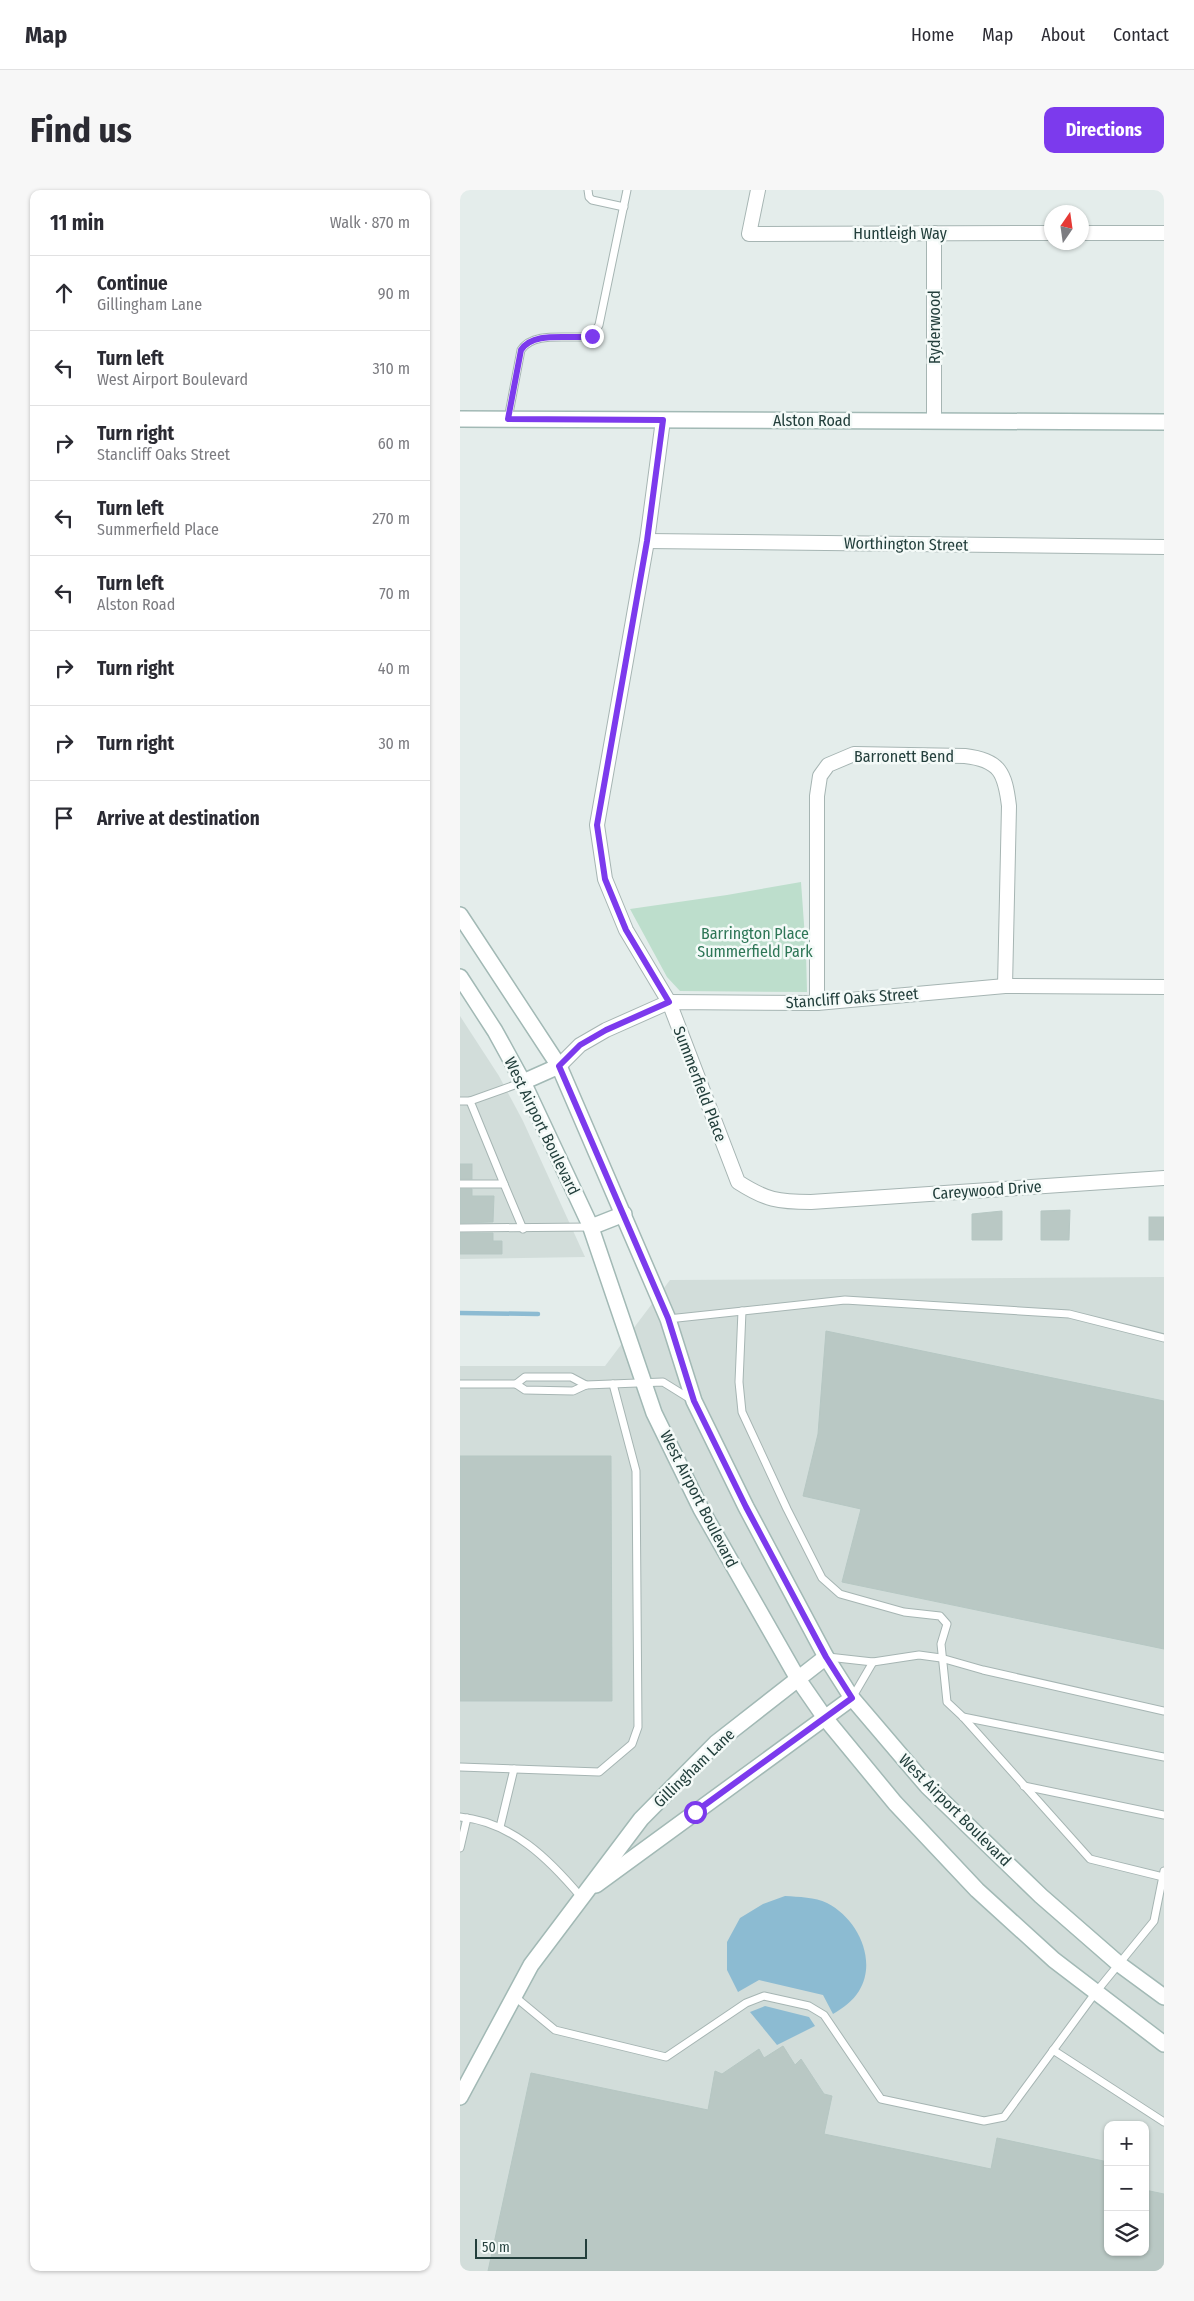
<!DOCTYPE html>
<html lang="en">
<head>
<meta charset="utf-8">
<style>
  body { margin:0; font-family:"Fira Sans Condensed",sans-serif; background:#f7f7f7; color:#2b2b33 }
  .controls { position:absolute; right:15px; bottom:15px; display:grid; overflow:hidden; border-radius:10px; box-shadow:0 1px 4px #0004 }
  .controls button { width:45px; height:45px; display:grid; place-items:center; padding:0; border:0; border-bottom:1px solid #e1e1e2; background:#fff; color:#2b2b33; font:25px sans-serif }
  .compass { position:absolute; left:584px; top:15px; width:45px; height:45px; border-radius:50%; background:#fff; box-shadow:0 1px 4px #0004; rotate:13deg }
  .scale { position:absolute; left:15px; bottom:12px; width:112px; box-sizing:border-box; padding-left:5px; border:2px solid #233f3c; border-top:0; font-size:14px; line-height:18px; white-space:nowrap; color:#233f3c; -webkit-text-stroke:4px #f4faf8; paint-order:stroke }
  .stop { position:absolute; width:15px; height:15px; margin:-11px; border:4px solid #7c3aed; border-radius:50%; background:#fff }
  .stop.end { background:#7c3aed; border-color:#fff; box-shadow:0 1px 5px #0008 }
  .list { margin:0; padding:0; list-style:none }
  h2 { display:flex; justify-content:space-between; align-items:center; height:65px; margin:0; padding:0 20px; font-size:21px }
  h2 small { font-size:16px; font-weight:400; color:#7c7c81 }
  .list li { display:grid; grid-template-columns:32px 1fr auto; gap:15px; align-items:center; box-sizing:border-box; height:75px; padding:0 20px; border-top:1px solid #e1e1e2 }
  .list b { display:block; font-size:19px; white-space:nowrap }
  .list p { margin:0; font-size:16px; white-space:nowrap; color:#7c7c81 }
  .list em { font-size:16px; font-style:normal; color:#7c7c81 }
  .icon { flex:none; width:28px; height:28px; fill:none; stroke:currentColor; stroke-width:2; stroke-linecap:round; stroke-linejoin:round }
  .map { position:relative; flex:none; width:704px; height:2081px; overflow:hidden; border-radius:10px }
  header { display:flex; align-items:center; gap:30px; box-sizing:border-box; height:70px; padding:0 25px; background:#fff; border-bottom:1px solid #e1e1e2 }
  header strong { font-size:24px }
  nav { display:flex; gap:28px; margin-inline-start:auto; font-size:18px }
  .intro { display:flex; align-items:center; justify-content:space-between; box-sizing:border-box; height:120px; padding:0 30px }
  h1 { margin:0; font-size:35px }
  .button { padding:12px 22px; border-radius:10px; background:#7c3aed; color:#fff; font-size:18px; font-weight:700 }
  main { display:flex; gap:30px; padding:0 30px }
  aside { flex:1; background:#fff; border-radius:10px; box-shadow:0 1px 4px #0004 }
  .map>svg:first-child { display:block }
  .built { fill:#d2ddda; fill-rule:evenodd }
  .green { fill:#bddecc }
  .water { fill:#8cbbd2 }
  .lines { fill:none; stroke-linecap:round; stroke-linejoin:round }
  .stream { stroke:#8cbbd2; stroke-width:4.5 }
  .building { fill:#b9c8c4; stroke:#b6c7c3 }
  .lane-casing { stroke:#a6b5b3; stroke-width:9 }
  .street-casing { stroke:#a6b5b3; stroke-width:16 }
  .secondary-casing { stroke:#a2b9b5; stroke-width:18 }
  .lane { stroke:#fff; stroke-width:7 }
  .street { stroke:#fff; stroke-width:14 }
  .secondary { stroke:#fff; stroke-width:15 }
  .route { stroke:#7c3aed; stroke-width:6 }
  .labels { text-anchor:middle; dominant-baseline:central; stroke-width:5; stroke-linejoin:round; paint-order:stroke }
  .street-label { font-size:16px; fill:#233f3c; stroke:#f4faf8 }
  .park-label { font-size:16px; fill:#2d7656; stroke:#f4faf8 }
</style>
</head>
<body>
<header>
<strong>Map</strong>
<nav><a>Home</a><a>Map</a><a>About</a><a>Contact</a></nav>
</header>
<div class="intro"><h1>Find us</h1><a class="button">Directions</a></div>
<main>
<aside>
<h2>11 min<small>Walk · 870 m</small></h2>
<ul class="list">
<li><svg class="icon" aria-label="ahead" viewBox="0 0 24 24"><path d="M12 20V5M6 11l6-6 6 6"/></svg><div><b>Continue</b><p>Gillingham Lane</p></div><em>90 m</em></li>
<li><svg class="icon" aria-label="left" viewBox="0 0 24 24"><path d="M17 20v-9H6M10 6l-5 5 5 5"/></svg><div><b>Turn left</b><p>West Airport Boulevard</p></div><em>310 m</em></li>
<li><svg class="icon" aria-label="right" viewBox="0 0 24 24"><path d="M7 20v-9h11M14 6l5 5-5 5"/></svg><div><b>Turn right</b><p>Stancliff Oaks Street</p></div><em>60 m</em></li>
<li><svg class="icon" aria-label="left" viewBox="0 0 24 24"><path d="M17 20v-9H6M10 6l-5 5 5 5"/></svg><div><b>Turn left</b><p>Summerfield Place</p></div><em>270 m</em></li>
<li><svg class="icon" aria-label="left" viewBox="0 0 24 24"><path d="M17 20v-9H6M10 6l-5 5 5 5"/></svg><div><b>Turn left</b><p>Alston Road</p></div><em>70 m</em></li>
<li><svg class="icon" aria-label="right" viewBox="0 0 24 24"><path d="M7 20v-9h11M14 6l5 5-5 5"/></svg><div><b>Turn right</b></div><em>40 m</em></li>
<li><svg class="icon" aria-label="right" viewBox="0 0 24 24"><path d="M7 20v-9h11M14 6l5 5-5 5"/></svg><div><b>Turn right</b></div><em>30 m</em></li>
<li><svg class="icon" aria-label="arrive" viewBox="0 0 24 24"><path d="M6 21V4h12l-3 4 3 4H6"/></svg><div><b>Arrive at destination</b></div></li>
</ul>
</aside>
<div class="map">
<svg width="704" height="2081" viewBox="0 0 704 2081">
  <rect width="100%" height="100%" fill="#e4edeb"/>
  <g class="built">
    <polygon points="0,826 39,886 63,931 125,1067 0,1069"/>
    <path d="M704,1087V2081H0V1176H145L210,1090ZM648,1935H685V2062H648Z"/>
  </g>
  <polygon class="green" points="341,692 346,762 347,802 220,801 207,787 170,719 267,705"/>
  <g class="water">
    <path d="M325,1706C339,1707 355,1707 367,1713C397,1728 418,1770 399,1801C393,1811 383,1818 373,1824L363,1805L299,1790L278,1802L267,1780V1752L280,1728L303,1714Z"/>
    <polygon points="305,1816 349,1827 355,1836 317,1855 290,1822"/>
  </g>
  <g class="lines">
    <polyline class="stream" points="0,1123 78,1124"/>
  </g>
  <g class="building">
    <rect x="0" y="974" width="12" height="15"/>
    <polygon points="0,999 12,999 12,1006 34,1006 33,1032 0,1033"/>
    <polygon points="610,1020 609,1050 581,1050 581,1021"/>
    <polygon points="542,1021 542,1050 512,1050 512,1024"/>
    <rect x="689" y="1027" width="15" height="23"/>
    <polygon points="0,1043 33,1043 33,1051 42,1051 42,1064 0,1064"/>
    <polygon points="366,1141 704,1211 704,1459 382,1392 401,1319 343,1306 358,1244"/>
    <polygon points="0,1266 151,1266 152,1511 0,1511"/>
    <polygon points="323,1856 335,1875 341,1869 364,1904 372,1906 364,1944 531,1979 537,1948 648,1972 648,2062 685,2062 685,2000 704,2004 704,2081 28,2081 71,1883 248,1920 255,1881 262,1884 299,1859 304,1868"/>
  </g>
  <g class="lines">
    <g class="lane-casing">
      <g id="lane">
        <polyline points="128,0 129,7 132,10 164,17"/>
        <path d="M48,229L61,160C74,140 110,150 132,146L139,135L167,0"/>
        <polyline points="0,911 10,911"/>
        <polyline points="0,994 44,994 10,911 63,892"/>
        <polyline points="44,994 63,1039"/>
        <polyline points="0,1038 130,1037"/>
        <polyline points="282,1121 279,1192 282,1222 327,1319 362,1388 380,1404 444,1422 480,1426 487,1434 481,1454 487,1512 503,1527 630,1669 703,1687"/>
        <polyline points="208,1129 385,1110 609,1124 704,1148"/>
        <polyline points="0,1194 56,1194 65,1187 111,1187 126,1195"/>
        <polyline points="56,1194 65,1200 113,1201 126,1195 203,1192 232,1210"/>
        <polyline points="368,1467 413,1472 392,1508"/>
        <polyline points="413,1472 459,1465 481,1468 523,1480 704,1521"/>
        <polyline points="503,1527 704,1567"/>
        <polyline points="0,1577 139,1582 172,1554 178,1537 176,1281 153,1194"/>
        <polyline points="564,1596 704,1625"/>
        <path d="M0,1627C52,1632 89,1669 121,1707"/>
        <polyline points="40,1637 54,1579"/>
        <polyline points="0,1658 7,1628"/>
        <polyline points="54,1806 95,1840 206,1867 286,1813 304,1806 349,1816 364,1825 421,1909 524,1931 544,1927 636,1802 694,1731 704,1681"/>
        <polyline points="593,1860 704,1932"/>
      </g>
    </g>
    <g class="street-casing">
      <g id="street">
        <polyline points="298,0 289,44 592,43"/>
        <polyline points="474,43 474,231"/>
        <polyline points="622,43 704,43"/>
        <path d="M203,230L187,351L137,635L145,689L166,740L209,812L278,992C306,1010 318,1012 351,1012L704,988"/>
        <polyline points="187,351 704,357"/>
        <path d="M357,813V606L360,586L368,575L394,564L505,566C540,570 545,583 549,616L545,796"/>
        <polyline points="99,876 120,855 146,840 209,812 357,813 545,796 704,797"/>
      </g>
    </g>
    <g class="secondary-casing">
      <g id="secondary">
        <polyline points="0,229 704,232"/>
        <polyline points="0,725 99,876 208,1129 234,1211 286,1317 366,1467 392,1508 467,1596 581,1706 659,1774 704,1807"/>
        <polyline points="0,787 35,841 63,892 130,1035 194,1223 241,1319 338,1489 365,1528 435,1613 517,1700 594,1770 704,1854"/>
        <polyline points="63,892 99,876"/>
        <polyline points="131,1037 164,1024"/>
        <polyline points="136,1695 392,1508"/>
        <polyline points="0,1907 71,1775 181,1629 256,1553 366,1467"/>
      </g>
    </g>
    <use href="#lane" class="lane"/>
    <use href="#street" class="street"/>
    <use href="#secondary" class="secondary"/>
  </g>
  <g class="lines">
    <path class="route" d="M132,146C110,150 74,140 61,160L48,229L203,230L187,351L137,635L145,689L166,740L209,812L146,840L120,855L99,876L208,1128L234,1211L286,1317L366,1467L392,1508L235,1622"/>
  </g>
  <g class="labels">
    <g class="street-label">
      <text x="440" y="43">Huntleigh Way</text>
      <text transform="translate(474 137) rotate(-90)">Ryderwood</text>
      <text x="352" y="230">Alston Road</text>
      <text transform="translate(446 354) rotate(1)">Worthington Street</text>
      <text x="444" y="566">Barronett Bend</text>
      <text transform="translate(392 808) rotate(-4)">Stancliff Oaks Street</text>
      <text transform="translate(240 894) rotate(69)">Summerfield Place</text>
      <text transform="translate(82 936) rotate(64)">West Airport Boulevard</text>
      <text transform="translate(527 1000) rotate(-4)">Careywood Drive</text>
      <text transform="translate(239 1309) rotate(63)">West Airport Boulevard</text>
      <text transform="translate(234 1578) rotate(-44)">Gillingham Lane</text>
      <text transform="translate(495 1620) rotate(45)">West Airport Boulevard</text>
    </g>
    <g class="park-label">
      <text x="295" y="743">Barrington Place<tspan x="295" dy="18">Summerfield Park</tspan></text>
    </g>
  </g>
</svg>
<div class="controls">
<button>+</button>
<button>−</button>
<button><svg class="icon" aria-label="layers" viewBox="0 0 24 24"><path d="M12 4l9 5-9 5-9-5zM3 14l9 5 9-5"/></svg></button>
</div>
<svg class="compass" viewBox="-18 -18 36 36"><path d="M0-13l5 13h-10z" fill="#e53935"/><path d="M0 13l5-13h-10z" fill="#7c7c81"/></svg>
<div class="scale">50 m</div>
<div class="stop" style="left:235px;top:1622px"></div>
<div class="stop end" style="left:132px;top:146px"></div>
</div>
</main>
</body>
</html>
